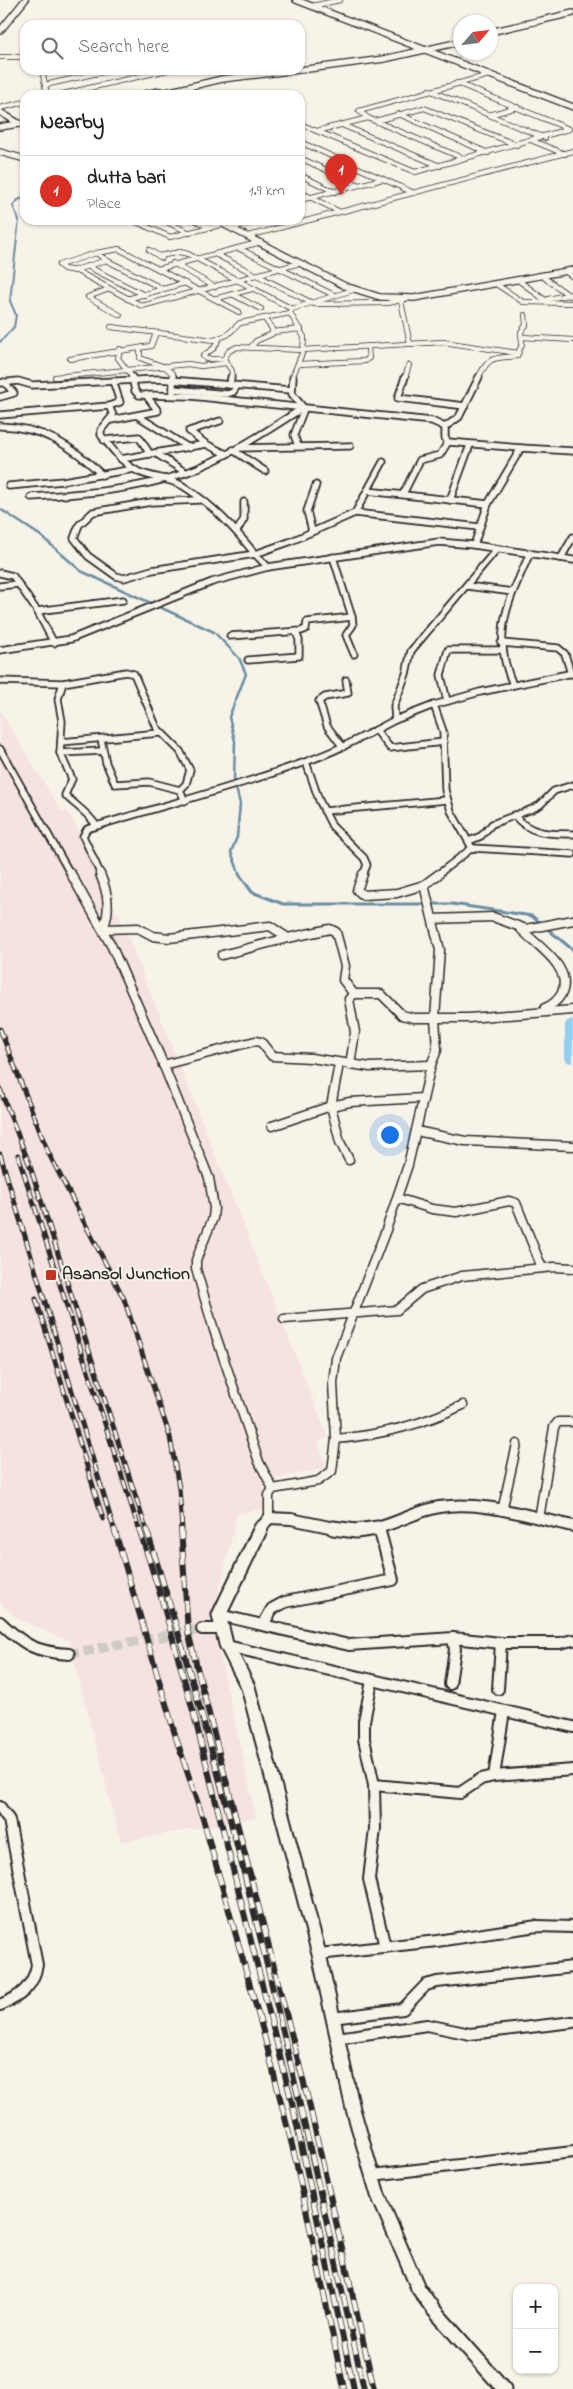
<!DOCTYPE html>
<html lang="en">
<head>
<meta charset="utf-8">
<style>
  body { margin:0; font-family:"Indie Flower",sans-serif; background:#f6f6f6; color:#222 }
  .controls { position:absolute; right:15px; bottom:15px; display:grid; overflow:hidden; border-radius:10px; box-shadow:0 1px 4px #0004 }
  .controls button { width:45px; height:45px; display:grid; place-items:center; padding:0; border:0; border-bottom:1px solid #e0e0e0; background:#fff; color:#222; font:25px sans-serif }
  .compass { position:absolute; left:453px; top:15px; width:45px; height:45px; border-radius:50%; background:#fff; box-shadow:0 1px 4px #0004; rotate:62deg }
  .you { position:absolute; left:389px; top:1134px; width:18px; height:18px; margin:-12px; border:4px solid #fff; border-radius:50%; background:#1a73e8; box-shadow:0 0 0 8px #1a73e833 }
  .badge { display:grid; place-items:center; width:32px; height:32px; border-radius:50%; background:#d93025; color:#fff; font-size:16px; font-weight:700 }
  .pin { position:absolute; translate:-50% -41px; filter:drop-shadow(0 1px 2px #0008) }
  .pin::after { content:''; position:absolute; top:26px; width:18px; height:15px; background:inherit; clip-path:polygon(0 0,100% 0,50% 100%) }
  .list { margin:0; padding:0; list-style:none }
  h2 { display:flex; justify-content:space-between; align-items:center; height:65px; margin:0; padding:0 20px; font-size:21px }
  h2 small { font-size:16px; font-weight:400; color:#767676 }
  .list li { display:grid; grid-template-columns:32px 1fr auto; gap:15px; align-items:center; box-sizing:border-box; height:70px; padding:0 20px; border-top:1px solid #e0e0e0 }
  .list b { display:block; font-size:19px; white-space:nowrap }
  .list p { margin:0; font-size:16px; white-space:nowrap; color:#767676 }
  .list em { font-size:16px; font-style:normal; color:#767676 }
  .icon { flex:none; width:28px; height:28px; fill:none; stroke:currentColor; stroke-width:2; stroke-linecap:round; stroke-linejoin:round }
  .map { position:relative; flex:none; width:573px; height:2389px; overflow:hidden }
  .search { position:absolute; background:#fff; box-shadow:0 1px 4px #0004; left:20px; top:20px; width:285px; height:55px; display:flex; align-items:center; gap:12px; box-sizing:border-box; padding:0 18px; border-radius:15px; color:#767676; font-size:19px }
  .panel { position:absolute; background:#fff; box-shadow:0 1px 4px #0004; left:20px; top:90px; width:285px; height:135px; border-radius:15px }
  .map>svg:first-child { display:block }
  .built { fill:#f5e2e1 }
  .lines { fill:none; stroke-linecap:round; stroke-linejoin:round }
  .stream-far2 { stroke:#698da3; stroke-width:2 }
  .stream-far1 { stroke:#698da3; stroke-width:2.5 }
  .stream { stroke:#698da3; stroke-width:3 }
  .river { fill:#93cef3; fill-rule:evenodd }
  .minor-tunnel { stroke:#cecbc2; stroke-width:10; stroke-dasharray:10 5; stroke-linecap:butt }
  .minor-far3-casing { stroke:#2b2b2b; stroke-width:6 }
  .minor-far2-casing { stroke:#2b2b2b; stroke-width:9 }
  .minor-far1-casing { stroke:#2b2b2b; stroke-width:11 }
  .minor-casing { stroke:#2b2b2b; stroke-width:14 }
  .tertiary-far2-casing { stroke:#2b2b2b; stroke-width:8 }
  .tertiary-far1-casing { stroke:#2b2b2b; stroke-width:14 }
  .tertiary-casing { stroke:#2b2b2b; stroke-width:17 }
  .minor-far3 { stroke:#f7f3e8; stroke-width:4.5 }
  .minor-far2 { stroke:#f7f3e8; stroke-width:5.5 }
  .minor-far1 { stroke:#f7f3e8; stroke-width:8 }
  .minor { stroke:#f7f3e8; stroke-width:10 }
  .tertiary-far2 { stroke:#f7f3e8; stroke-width:5.5 }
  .tertiary-far1 { stroke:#f7f3e8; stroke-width:10 }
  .tertiary { stroke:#f7f3e8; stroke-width:13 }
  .rail-far1-casing { stroke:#2b2b2b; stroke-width:5 }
  .rail-casing { stroke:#2b2b2b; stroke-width:6 }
  .rail-far1 { stroke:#f7f3e8; stroke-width:3; stroke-dasharray:9; stroke-linecap:butt }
  .rail { stroke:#f7f3e8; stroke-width:4.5; stroke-dasharray:12; stroke-linecap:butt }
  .poi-dot { fill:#c8321e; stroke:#f7f3e8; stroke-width:2 }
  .labels { text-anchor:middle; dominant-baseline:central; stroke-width:4; stroke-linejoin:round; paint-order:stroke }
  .poi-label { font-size:18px; font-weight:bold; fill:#2b2b2b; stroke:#f7f3e8; text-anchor:start }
</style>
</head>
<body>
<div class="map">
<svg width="573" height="2389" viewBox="0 0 573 2389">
  <rect width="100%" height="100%" fill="#f7f3e8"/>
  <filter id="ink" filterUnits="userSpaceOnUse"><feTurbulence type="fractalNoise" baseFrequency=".02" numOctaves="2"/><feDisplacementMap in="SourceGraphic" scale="10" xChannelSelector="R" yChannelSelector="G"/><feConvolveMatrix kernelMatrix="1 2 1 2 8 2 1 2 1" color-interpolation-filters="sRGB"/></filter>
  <g filter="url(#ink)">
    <polygon class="built" points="0,711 62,812 67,811 79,832 108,895 101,899 106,911 118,912 328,1437 318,1442 326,1468 264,1481 266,1508 237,1514 212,1620 256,1817 121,1842 69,1641 18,1619 0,1602"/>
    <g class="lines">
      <polyline class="stream-far2" points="0,342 14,327 16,315 10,301 19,220 13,206 18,200 25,197"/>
      <polyline class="stream-far1" points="0,509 41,536 81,571 214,632 239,658 246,674 229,717 235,741 234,780 240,804 237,837 231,852 240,875"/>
      <polyline class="stream" points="239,874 252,892 283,904 452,904 532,916 573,950"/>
      <polygon class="river" points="573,1019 573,1063 567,1062 565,1058 565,1024 567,1021"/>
      <polyline class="minor-tunnel" points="69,1654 202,1629"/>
      <g class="minor-far3-casing">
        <g id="minor-far3">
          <polyline points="312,6 340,0"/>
          <polyline points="0,57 25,57"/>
          <polyline points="42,70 47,95"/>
          <polyline points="45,85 111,70"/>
          <polyline points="429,90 545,138"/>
          <polyline points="59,95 167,70"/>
          <polyline points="0,108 25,102"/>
          <polyline points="399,114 488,153"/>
          <polyline points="489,115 517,107"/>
          <polyline points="375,121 424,108 517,145"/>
          <polyline points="300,124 415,172 569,129 457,83"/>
          <polyline points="342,125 440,166"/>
          <polyline points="317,131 368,118"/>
          <polyline points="533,141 565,154"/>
          <polyline points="300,142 383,179"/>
          <polyline points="300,158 359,185"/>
          <polyline points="465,159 368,118 359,111 489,75"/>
          <polyline points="300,175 335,192"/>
          <polyline points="300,192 340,212"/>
          <polyline points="300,200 383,179 414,193"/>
          <polyline points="132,220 170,237 224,224"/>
          <polyline points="163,220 190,233"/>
          <polyline points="195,220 211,228"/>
          <polyline points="232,228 262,220"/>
          <polyline points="248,236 573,151"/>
          <polyline points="238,248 334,295"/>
          <polyline points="149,250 162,258"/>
          <polyline points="215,254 314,304 388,303 405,299"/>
          <polyline points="159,256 180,252 188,254 292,309 353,290"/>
          <polyline points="106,260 163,289"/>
          <polyline points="173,263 215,287"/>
          <polyline points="87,266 144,295"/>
          <polyline points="158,269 119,249 96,253 105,259 104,261 75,270 142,306 300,263"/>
          <polyline points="76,271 64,269 59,265 96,253"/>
          <polyline points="565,271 573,277"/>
          <polyline points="542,276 570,296"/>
          <polyline points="518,280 545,300"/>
          <polyline points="496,284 523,302 573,303"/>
          <polyline points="109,289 88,297 120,315"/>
          <polyline points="232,294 261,309"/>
          <polyline points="127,299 185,283"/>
          <polyline points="214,299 252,289"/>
          <polyline points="548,299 573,294"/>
          <polyline points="401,301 410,344"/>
          <polyline points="292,309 290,313 304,337 303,351 292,378"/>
          <polyline points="239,312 158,269 261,242"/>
          <polyline points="111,327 214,340 227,335 240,323 290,313"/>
          <polyline points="273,332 301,329"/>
          <polyline points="522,337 573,340"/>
          <polyline points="219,339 214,348 203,356 206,359 224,359"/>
          <polyline points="251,347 256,341 272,334 272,329 265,319"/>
          <polyline points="140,348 140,358 165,367 173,374 173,378"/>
          <polyline points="120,349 118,358 133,378"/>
          <polyline points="70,359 151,346 156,333"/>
          <polyline points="298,364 365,361 369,358 368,348"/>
          <polyline points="55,377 188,364 201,366 226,363"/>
          <polyline points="231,378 232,371 224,359 229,351 237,347 302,350 443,342 518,353"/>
          <polyline points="405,378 409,365"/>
          <path d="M478,378C490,355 492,359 517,356L522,344L521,332L526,325L525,315"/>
        </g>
      </g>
      <g class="minor-far2-casing">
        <g id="minor-far2">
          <polyline points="132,377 135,391 139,395 191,396 432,421 445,427 445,438 448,442 521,448 488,504 474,545"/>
          <polyline points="173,377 173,395"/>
          <polyline points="405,377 398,398 465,406"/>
          <polyline points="0,383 18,381 32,385 159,379 291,390"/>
          <polyline points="230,385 231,377"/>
          <polyline points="173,389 227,394 233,392 237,386"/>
          <polyline points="0,397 14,393 4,382"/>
          <path d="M109,406L113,415L101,430V435C112,449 123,464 139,472C153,478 170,478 183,486C212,504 234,528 255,554L152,570L124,578L116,576L88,556L74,538L79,525L93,512L151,502L200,500"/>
          <polyline points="0,415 109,406 120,402 113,381"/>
          <polyline points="138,416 189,448"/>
          <polyline points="111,420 158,411 146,395"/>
          <polyline points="220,421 189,431 206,444 226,454"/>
          <path d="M0,426C42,427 73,446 102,475"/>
          <polyline points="445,427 459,417 479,377"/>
          <polyline points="104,440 139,437 150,454"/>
          <polyline points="298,446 294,435 304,409"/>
          <polyline points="239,448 350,446"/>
          <polyline points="521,448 573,451"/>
          <polyline points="233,450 265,471"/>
          <polyline points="155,453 185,472"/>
          <polyline points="121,459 206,444"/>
          <polyline points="9,486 63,481 134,469"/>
          <polyline points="367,491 488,504"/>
          <polyline points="403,494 420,460 440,455 448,442"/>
          <path d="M31,497C82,494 136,490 185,473C226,458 264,433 301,409L302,406L292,394L293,377"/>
          <polyline points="450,500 470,445"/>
          <polyline points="355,513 479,527"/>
          <polyline points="237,531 244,519 244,502"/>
          <polyline points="312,531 307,511 316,485"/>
          <polyline points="561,558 573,537"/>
          <polyline points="268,567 255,554 289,542 355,513 383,462"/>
          <polyline points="0,573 13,576 37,611 54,643"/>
          <polyline points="0,586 18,584"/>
          <polyline points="467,586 513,592"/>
          <polyline points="37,611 123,600"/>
          <polyline points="352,617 353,625 346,635 354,654"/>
          <polyline points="230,636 301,631 306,629 307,622 352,617 333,557"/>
          <polyline points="501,643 558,648 565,654 571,674"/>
          <polyline points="0,650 71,639 212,582 268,567 439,542 474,545 573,560"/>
          <polyline points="248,660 299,656 299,640 296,632"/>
          <polyline points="0,681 63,683"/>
          <path d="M513,685C490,633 509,601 530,553"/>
          <polyline points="447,701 441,675 448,650 501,650"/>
          <polyline points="434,705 480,692 573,673"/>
          <polyline points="395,720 434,705 443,731 445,790 451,811 472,848"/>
          <polyline points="376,730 390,748 444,742"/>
          <polyline points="101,739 106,763 115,784 149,782 180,790 185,801"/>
          <polyline points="61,742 160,733"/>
          <polyline points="343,747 327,726 319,701 325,697 348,693 346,680"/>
          <polyline points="0,749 71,875"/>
          <polyline points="60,753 103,751"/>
          <polyline points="306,762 319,800 332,826 364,858 367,865 363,875"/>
          <polyline points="324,811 447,800"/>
          <path d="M514,815C530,835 550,834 573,834"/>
          <path d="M96,825C87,812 76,806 65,795L72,779L60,753L62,721L58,699L63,683L126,672L134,674L157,728L180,751L190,770L186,784L180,790"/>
          <polyline points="469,841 481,836 492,824 532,809 540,805 554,791 573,785"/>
          <path d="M101,875L83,836L87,829C160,806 234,788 305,762C337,751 366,735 395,720L394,706L406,674L411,651L496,550"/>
          <polyline points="437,875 472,848 573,854"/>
        </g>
      </g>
      <g class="minor-far1-casing">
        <g id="minor-far1">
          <polyline points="71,874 112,947 159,1054 209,1178 214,1208 213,1218 196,1260 196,1269 214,1330 259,1462 273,1489"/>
          <path d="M100,874C108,893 111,910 103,929"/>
          <polyline points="363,874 357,890 363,895 397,893 424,885"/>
          <polyline points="433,919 493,917 526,929 573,920"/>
          <path d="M520,928C534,944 573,966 562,993C558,1000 553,1005 545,1008"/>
          <polyline points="103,929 138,928 153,936 169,938 270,926 288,938 330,929 336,932 345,966 343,980 354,994"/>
          <polyline points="222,955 288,938"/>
          <polyline points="339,1064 331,1106 340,1142 349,1160"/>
          <polyline points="163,1065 255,1041 261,1042 272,1056 311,1058 370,1067 431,1065"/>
          <polyline points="350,1065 355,1032 349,999 354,994 381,994 402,1015 414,1018 468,1018 573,1010"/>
          <polyline points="272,1126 331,1106 350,1102 423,1098"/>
          <polyline points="416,1131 465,1141 573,1146"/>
          <polyline points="397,1198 432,1209 456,1212 509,1201 516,1203 542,1268"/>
          <polyline points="284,1319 397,1310 422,1289 462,1276 554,1267 573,1268"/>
          <path d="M336,1439C381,1435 422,1425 463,1405"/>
          <polyline points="502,1511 517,1444"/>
          <polyline points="269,1518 269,1495 273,1489 318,1481 332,1471 336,1439 333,1383 336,1358 386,1230 408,1165 431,1065 437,1050 435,1018 440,950 424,885 439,874"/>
          <polyline points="539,1519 554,1427 558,1422 573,1422"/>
          <polyline points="379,1527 380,1529"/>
        </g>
      </g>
      <g class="minor-casing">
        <g id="minor">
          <polyline points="219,1615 349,1645 453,1638 501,1643 560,1643 573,1640"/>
          <path d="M0,1622C24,1645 35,1652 69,1654"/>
          <polyline points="263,1625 272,1609 285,1602 393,1580 379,1528"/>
          <polyline points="202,1629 220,1629"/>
          <polyline points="227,1646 573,1727"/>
          <polyline points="372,1681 364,1721 364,1739 374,1785 375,1829 369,1879 385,1947"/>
          <polyline points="450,1684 455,1649 453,1638"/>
          <polyline points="498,1689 501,1643"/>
          <polyline points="494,1776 504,1711"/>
          <polyline points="374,1785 460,1793 481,1779 494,1776 573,1770"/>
          <path d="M0,1807L9,1820L37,1965C33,1987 20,1997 0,2005"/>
          <polyline points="319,1954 437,1941 537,1926 573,1927"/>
          <polyline points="332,2018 403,2009 426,1985 437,1982 573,1967"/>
          <polyline points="337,2038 427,2025 470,2034 573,2022"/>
          <polyline points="372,2175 573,2152"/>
        </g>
      </g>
      <g class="tertiary-far2-casing">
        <g id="tertiary-far2">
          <polyline points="296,0 573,107"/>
          <polyline points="0,31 25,0"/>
          <polyline points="490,32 573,13"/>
          <polyline points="300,70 384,59 460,42"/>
          <polyline points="141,95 160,91"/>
          <polyline points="154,95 222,79 299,70"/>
          <polyline points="0,112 20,124"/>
          <polyline points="0,127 25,123"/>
          <polyline points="0,152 25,159"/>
          <polyline points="215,220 345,286 380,297 414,298 573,270"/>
        </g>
      </g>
      <g class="tertiary-far1-casing">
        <g id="tertiary-far1">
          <polyline points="260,1529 269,1518 291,1519 339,1529"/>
          <path d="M373,1529C396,1524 416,1511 439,1507C483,1500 530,1517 573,1526"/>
        </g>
      </g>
      <g class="tertiary-casing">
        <g id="tertiary">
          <polyline points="261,1528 219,1615 226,1644 248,1687 319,1954 353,2109 378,2195 418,2288 433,2309 504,2389"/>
          <polyline points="333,1528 356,1531 378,1528"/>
        </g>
      </g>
      <use href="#minor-far3" class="minor-far3"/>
      <use href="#minor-far2" class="minor-far2"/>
      <use href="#minor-far1" class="minor-far1"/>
      <use href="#minor" class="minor"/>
      <use href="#tertiary-far2" class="tertiary-far2"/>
      <use href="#tertiary-far1" class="tertiary-far1"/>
      <use href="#tertiary" class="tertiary"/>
      <g class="rail-far1-casing">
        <g id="rail-far1">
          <polyline points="0,1029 48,1152 124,1299 170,1437 179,1488 182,1529"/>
          <polyline points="0,1089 30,1166 146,1529"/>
          <polyline points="0,1154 114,1529"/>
          <polyline points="18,1155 139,1529"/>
          <polyline points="36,1299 103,1519"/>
        </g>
      </g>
      <g class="rail-casing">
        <g id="rail">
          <polyline points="114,1528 177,1741 203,1819 263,2031 295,2157 344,2389"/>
          <polyline points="139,1528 161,1597 193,1711 293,2107 354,2389"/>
          <path d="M146,1528C236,1810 300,2100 364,2389"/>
          <polyline points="181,1528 188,1632 309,2103 374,2389"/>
        </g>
      </g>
      <use href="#rail-far1" class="rail-far1"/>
      <use href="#rail" class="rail"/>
    </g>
  </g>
  <rect class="poi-dot" x="45" y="1269" width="12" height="12" rx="2.5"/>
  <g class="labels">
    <g class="poi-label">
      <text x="62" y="1275">Asansol Junction</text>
    </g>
  </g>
</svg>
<div class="controls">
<button>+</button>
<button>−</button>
</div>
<svg class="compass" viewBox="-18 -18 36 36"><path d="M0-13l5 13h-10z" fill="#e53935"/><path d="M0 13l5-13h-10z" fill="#767676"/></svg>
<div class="you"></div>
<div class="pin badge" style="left:341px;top:195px">1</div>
<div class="search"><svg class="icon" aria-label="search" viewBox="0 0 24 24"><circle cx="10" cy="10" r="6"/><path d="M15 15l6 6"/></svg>Search here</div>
<section class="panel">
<h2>Nearby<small></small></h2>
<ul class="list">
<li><span class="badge">1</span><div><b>dutta bari</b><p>Place</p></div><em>1.9 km</em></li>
</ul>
</section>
</div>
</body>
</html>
